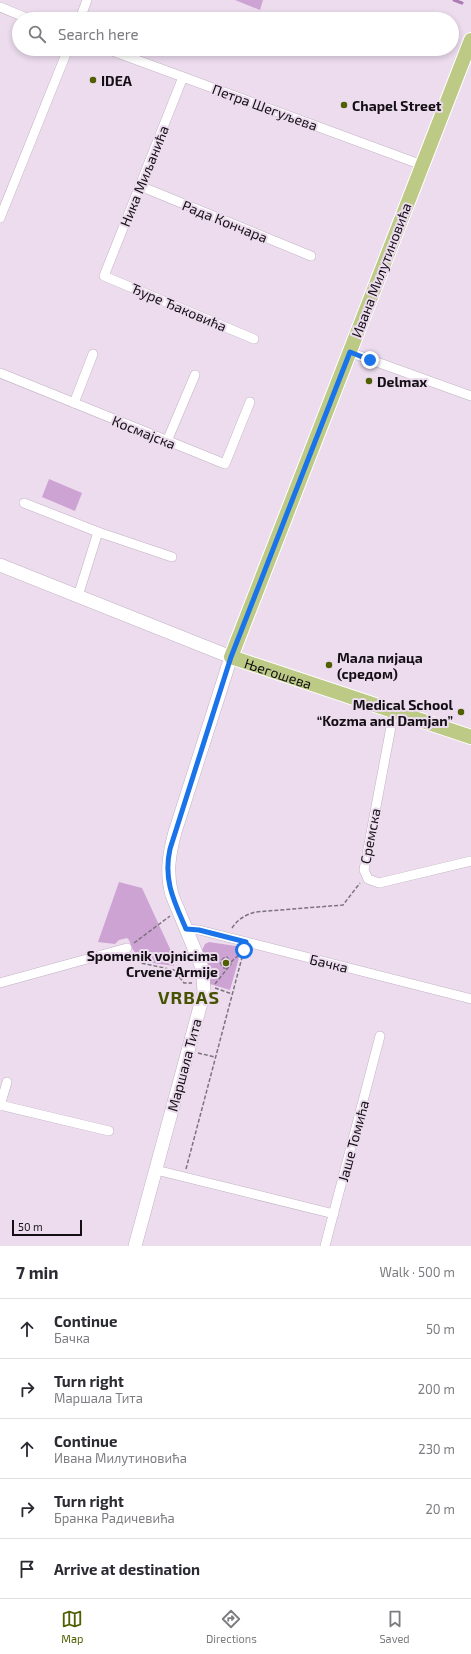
<!DOCTYPE html>
<html lang="en">
<head>
<meta charset="utf-8">
<style>
  body { margin:0; font-family:"Exo 2",sans-serif; background:#f7f7f7; color:#2b2b33 }
  .scale { position:absolute; left:12px; bottom:10px; width:70px; box-sizing:border-box; padding-left:4px; border:2px solid #140f15; border-top:0; font-size:11px; line-height:14px; white-space:nowrap; color:#140f15; -webkit-text-stroke:3px #ecdcee; paint-order:stroke }
  .stop { position:absolute; width:12px; height:12px; margin:-9px; border:3px solid #1a73e8; border-radius:50%; background:#fff }
  .stop.end { background:#1a73e8; border-color:#fff; box-shadow:0 1px 4px #0008 }
  .list { margin:0; padding:0; list-style:none }
  h2 { display:flex; justify-content:space-between; align-items:center; height:52px; margin:0; padding:0 16px; font-size:17px }
  h2 small { font-size:13px; font-weight:400; color:#7c7c81 }
  .list li { display:grid; grid-template-columns:26px 1fr auto; gap:12px; align-items:center; box-sizing:border-box; height:60px; padding:0 16px; border-top:1px solid #e1e1e2 }
  .list b { display:block; font-size:15px; white-space:nowrap }
  .list p { margin:0; font-size:13px; white-space:nowrap; color:#7c7c81 }
  .list em { font-size:13px; font-style:normal; color:#7c7c81 }
  .icon { flex:none; width:22px; height:22px; fill:none; stroke:currentColor; stroke-width:2; stroke-linecap:round; stroke-linejoin:round }
  .map { position:relative; flex:none; width:471px; height:1246px; overflow:hidden }
  .search { position:absolute; background:#fff; box-shadow:0 2px 6px #0003; left:12px; right:12px; top:12px; height:44px; display:flex; align-items:center; gap:10px; box-sizing:border-box; padding:0 14px; border-radius:22px; color:#7c7c81; font-size:15px }
  .sheet { height:352px; background:#fff }
  nav { display:flex; justify-content:space-around; align-items:center; box-sizing:border-box; height:56px; border-top:1px solid #e1e1e2; background:#fff; font-size:11px; color:#7c7c81 }
  nav a { display:grid; justify-items:center; gap:2px }
  nav .on { color:#505f01 }
  .map>svg:first-child { display:block }
  .green { fill:#cda3d3 }
  .lines { fill:none; stroke-linecap:round; stroke-linejoin:round }
  .stream { stroke:#ae7cb5; stroke-width:3 }
  .street-casing { stroke:#c1b2c3; stroke-width:10 }
  .secondary-casing { stroke:#c1b2c3; stroke-width:14 }
  .primary-casing { stroke:#fff; stroke-width:16 }
  .path { stroke:#7d737e; stroke-width:1.5; stroke-dasharray:4 2; stroke-linecap:butt }
  .street { stroke:#fff; stroke-width:9 }
  .secondary { stroke:#fff; stroke-width:13 }
  .primary { stroke:#bcca86; stroke-width:14 }
  .route { stroke:#1a73e8; stroke-width:5 }
  .poi-dot { fill:#505f01; stroke:#ecdcee; stroke-width:1.5 }
  .labels { text-anchor:middle; dominant-baseline:central; stroke-width:4; stroke-linejoin:round; paint-order:stroke }
  .poi-label { font-size:14px; font-weight:bold; fill:#140f15; stroke:#ecdcee; text-anchor:start }
  .street-label { font-size:14px; fill:#140f15; stroke:#ecdcee }
  .district-label { font-size:18px; font-weight:bold; letter-spacing:1px; fill:#455300; stroke:#ecdcee }
</style>
</head>
<body>
<div class="map">
<svg width="471" height="1246" viewBox="0 0 471 1246">
  <rect width="100%" height="100%" fill="#ecdcee"/>
  <g class="green">
    <polygon points="235,0 263,0 260,10"/>
    <polygon points="49,479 82,493 75,511 42,497"/>
    <path d="M119,882L142,888L171,951L174,966C150,962 137,965 129,940L127,938L119,940L115,944L98,942Z"/>
    <polygon points="209,942 242,947 230,990 210,984 209,970 202,950 205,944"/>
  </g>
  <g class="lines">
    <polyline class="stream" points="454,0 462,3"/>
    <g class="street-casing">
      <g id="street">
        <polyline points="0,7 29,19"/>
        <polyline points="80,19 87,0"/>
        <polyline points="107,49 422,165"/>
        <polyline points="183,77 104,276 254,339"/>
        <polyline points="140,186 311,256"/>
        <polyline points="0,218 68,49"/>
        <polyline points="349,352 471,396"/>
        <polyline points="0,373 225,464 250,402"/>
        <polyline points="74,403 93,354"/>
        <polyline points="167,441 195,375"/>
        <polyline points="24,503 98,532 78,596"/>
        <polyline points="98,532 172,557"/>
        <polyline points="394,711 364,870 368,879 379,883 471,861"/>
        <polyline points="186,929 199,930 471,999"/>
        <polyline points="0,983 127,948"/>
        <polyline points="0,1105 109,1131"/>
        <polyline points="0,1106 7,1082"/>
        <polyline points="156,1170 334,1214"/>
        <polyline points="325,1246 380,1036"/>
      </g>
    </g>
    <g class="secondary-casing">
      <path id="secondary" d="M0,565L231,657L175,832C169,854 166,873 172,895L201,965L203,976L204,992L135,1246"/>
    </g>
    <g class="primary-casing">
      <g id="primary">
        <path id="s1" d="M471,40L231,657L471,737"/>
      </g>
    </g>
    <g class="path">
      <path d="M232,928C237,920 245,915 255,912L343,905L360,883"/>
      <polyline points="134,943 170,916"/>
      <polyline points="133,955 141,963 174,970 184,983 192,983"/>
      <polyline points="231,962 243,951"/>
      <polyline points="215,984 231,964 227,957 224,958 221,961 221,964 224,968 228,968"/>
      <polyline points="215,988 232,994"/>
      <polyline points="198,1053 215,1057"/>
      <polyline points="186,1169 244,950"/>
    </g>
    <use href="#street" class="street"/>
    <use href="#secondary" class="secondary"/>
    <use href="#primary" class="primary"/>
  </g>
  <g class="lines">
    <path class="route" d="M244,950L246,942L199,930L186,929C174,901 163,880 170,849L231,657L350,352L370,360"/>
  </g>
  <g class="poi-dot">
    <circle cx="93" cy="80" r="4"/>
    <circle cx="344" cy="105" r="4"/>
    <circle cx="369" cy="381" r="4"/>
    <circle cx="329" cy="665" r="4"/>
    <circle cx="461" cy="712" r="4"/>
    <circle cx="226" cy="963" r="4"/>
  </g>
  <g class="labels">
    <g class="poi-label">
      <text x="101" y="80">IDEA</text>
      <text x="352" y="105">Chapel Street</text>
      <text x="377" y="381">Delmax</text>
      <text x="337" y="657">Мала пијаца<tspan x="337" dy="16">(средом)</tspan></text>
      <text x="453" y="704" text-anchor="end">Medical School<tspan x="453" dy="16">“Kozma and Damjan”</tspan></text>
      <text x="218" y="955" text-anchor="end">Spomenik vojnicima<tspan x="218" dy="16">Crvene Armije</tspan></text>
    </g>
    <g class="street-label">
      <text transform="translate(265 107) rotate(20)">Петра Шегуљева</text>
      <text transform="translate(144 176) rotate(-68)">Ника Миљанића</text>
      <text transform="translate(225 221) rotate(22)">Рада Кончара</text>
      <text transform="translate(381 270) rotate(-69)">Ивана Милутиновића</text>
      <text transform="translate(179 307) rotate(23)">Ђуре Ђаковића</text>
      <text transform="translate(144 432) rotate(22)">Космајска</text>
      <text stroke="none"><textPath href="#s1" startOffset="712">Његошева</textPath></text>
      <text transform="translate(370 836) rotate(-79)">Сремска</text>
      <text transform="translate(329 963) rotate(14)">Бачка</text>
      <text transform="translate(184 1065) rotate(-75)">Маршала Тита</text>
      <text transform="translate(353 1141) rotate(-75)">Јаше Томића</text>
    </g>
    <g class="district-label">
      <text x="189" y="997">VRBAS</text>
    </g>
  </g>
</svg>
<div class="scale">50 m</div>
<div class="stop" style="left:244px;top:950px"></div>
<div class="stop end" style="left:370px;top:360px"></div>
<div class="search"><svg class="icon" aria-label="search" viewBox="0 0 24 24"><circle cx="10" cy="10" r="6"/><path d="M15 15l6 6"/></svg>Search here</div>
</div>
<section class="sheet">
<h2>7 min<small>Walk · 500 m</small></h2>
<ul class="list">
<li><svg class="icon" aria-label="ahead" viewBox="0 0 24 24"><path d="M12 20V5M6 11l6-6 6 6"/></svg><div><b>Continue</b><p>Бачка</p></div><em>50 m</em></li>
<li><svg class="icon" aria-label="right" viewBox="0 0 24 24"><path d="M7 20v-9h11M14 6l5 5-5 5"/></svg><div><b>Turn right</b><p>Маршала Тита</p></div><em>200 m</em></li>
<li><svg class="icon" aria-label="ahead" viewBox="0 0 24 24"><path d="M12 20V5M6 11l6-6 6 6"/></svg><div><b>Continue</b><p>Ивана Милутиновића</p></div><em>230 m</em></li>
<li><svg class="icon" aria-label="right" viewBox="0 0 24 24"><path d="M7 20v-9h11M14 6l5 5-5 5"/></svg><div><b>Turn right</b><p>Бранка Радичевића</p></div><em>20 m</em></li>
<li><svg class="icon" aria-label="arrive" viewBox="0 0 24 24"><path d="M6 21V4h12l-3 4 3 4H6"/></svg><div><b>Arrive at destination</b></div></li>
</ul>
</section>
<nav>
<a class="on"><svg class="icon" aria-label="map" viewBox="0 0 24 24"><path d="M3 6l6-2 6 2 6-2v14l-6 2-6-2-6 2zM9 4v14M15 6v14"/></svg>Map</a>
<a><svg class="icon" aria-label="directions" viewBox="0 0 24 24"><path d="M12 3l9 9-9 9-9-9zM9 14v-3h6M13 9l2 2-2 2"/></svg>Directions</a>
<a><svg class="icon" aria-label="saved" viewBox="0 0 24 24"><path d="M7 4h10v16l-5-4-5 4z"/></svg>Saved</a>
</nav>
</body>
</html>
